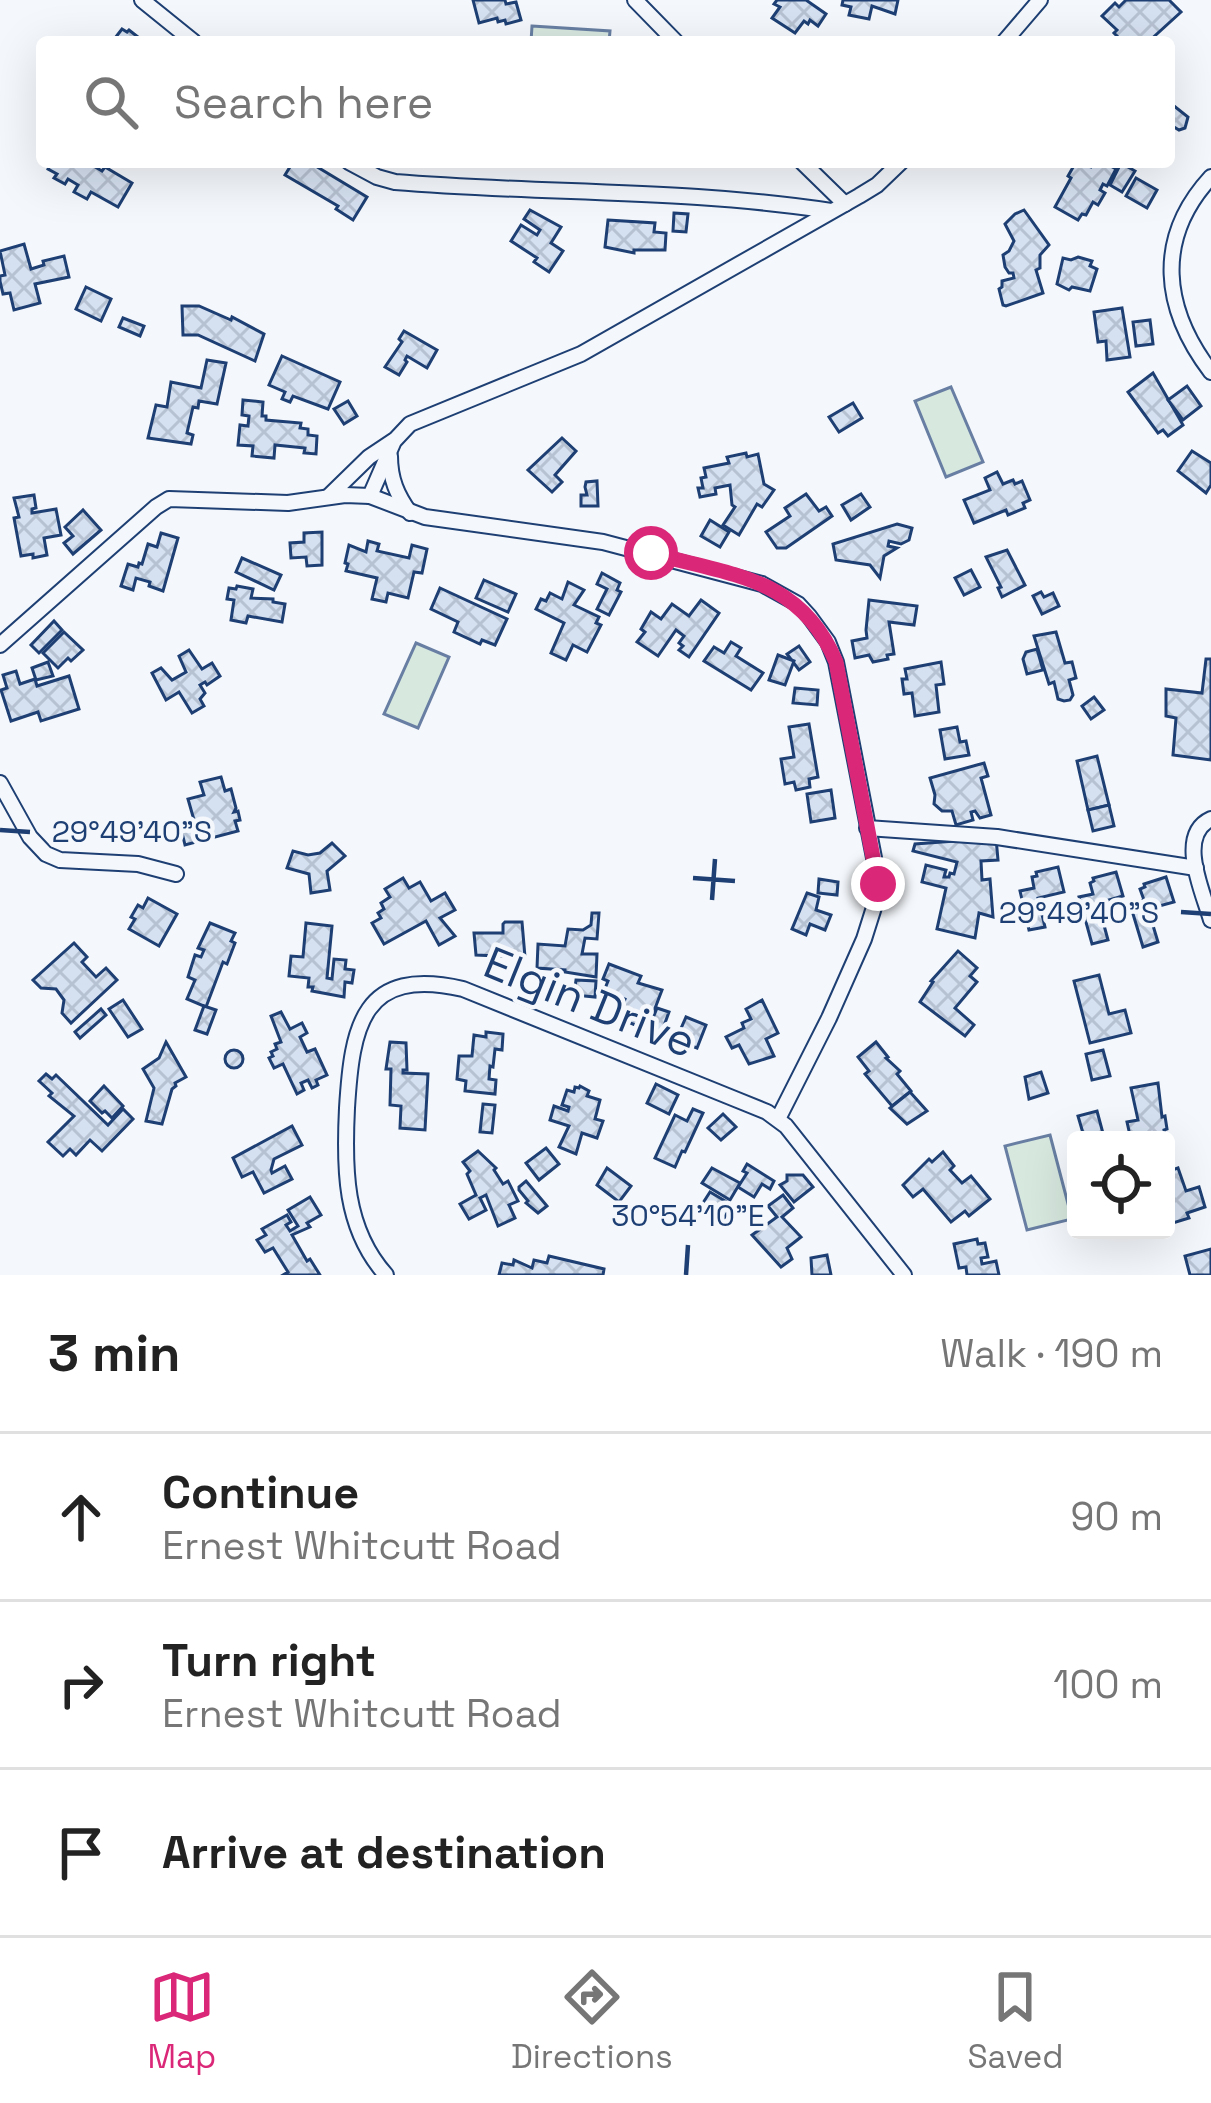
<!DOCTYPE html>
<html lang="en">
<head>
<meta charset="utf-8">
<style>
  body { margin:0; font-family:"Space Grotesk",sans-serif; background:#f2f2f2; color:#222 }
  .controls { position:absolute; right:36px; bottom:36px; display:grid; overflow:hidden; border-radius:12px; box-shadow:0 12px 48px #0002 }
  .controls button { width:108px; height:108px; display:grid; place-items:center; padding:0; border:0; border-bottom:3px solid #e0e0e0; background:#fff; color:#222; font:60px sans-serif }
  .stop { position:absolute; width:36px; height:36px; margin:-27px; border:9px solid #db2777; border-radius:50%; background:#fff }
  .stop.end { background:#db2777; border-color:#fff; box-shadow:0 3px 12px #0008 }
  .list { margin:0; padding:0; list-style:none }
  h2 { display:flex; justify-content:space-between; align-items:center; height:156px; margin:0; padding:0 48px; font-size:51px }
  h2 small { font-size:39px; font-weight:400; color:#767676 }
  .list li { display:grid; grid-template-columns:78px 1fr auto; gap:36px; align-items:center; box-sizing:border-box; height:168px; padding:0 48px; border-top:3px solid #e0e0e0 }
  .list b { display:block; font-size:45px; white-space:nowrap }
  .list p { margin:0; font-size:39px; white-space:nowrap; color:#767676 }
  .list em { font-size:39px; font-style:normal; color:#767676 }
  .icon { flex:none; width:66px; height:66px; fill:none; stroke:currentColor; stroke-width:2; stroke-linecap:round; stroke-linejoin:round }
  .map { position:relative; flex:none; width:1211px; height:1275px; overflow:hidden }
  .search { position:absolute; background:#fff; box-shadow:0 12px 48px #0002; left:36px; right:36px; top:36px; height:132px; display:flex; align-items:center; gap:30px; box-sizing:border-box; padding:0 42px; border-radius:12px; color:#767676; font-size:45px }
  .sheet { height:660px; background:#fff }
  nav { display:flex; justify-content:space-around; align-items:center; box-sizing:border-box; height:168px; border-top:3px solid #e0e0e0; background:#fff; font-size:33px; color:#767676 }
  nav a { display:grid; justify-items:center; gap:6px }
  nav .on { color:#db2777 }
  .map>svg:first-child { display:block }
  .grass { fill:#d7e8df; stroke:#687fa3; stroke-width:3 }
  .building { fill:url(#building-cross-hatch); stroke:#1d3f73; stroke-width:3 }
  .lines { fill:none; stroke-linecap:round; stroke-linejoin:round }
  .street-casing { stroke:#1d3f73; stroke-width:18 }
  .street { stroke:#f4f7fb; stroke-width:14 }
  .route { stroke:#db2777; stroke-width:15 }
  .ticks { fill:none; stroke:#1d3f73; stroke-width:4.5 }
  .labels { text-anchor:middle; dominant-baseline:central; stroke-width:9; stroke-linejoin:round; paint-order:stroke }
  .street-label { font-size:45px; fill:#1d3f73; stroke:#f4f7fb }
  .ticks-label { font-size:30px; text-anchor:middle; fill:#1d3f73; stroke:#f4f7fb; stroke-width:9; stroke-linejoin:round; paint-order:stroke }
</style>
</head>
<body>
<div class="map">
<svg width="1211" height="1275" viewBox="0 0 1211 1275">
  <defs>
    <pattern id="building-cross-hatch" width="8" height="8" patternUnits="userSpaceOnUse" patternTransform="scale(3)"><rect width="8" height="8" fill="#d5e0f0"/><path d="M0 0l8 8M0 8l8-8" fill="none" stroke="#b6c1d1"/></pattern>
  </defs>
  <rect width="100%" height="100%" fill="#f4f7fb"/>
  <g class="grass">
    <polygon points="532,26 610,31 609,42 531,42"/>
    <polygon points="951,387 983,462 946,477 915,401"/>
    <polygon points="416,643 449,657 418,728 384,714"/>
    <polygon points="1050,1135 1072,1219 1027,1230 1005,1146"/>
  </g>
  <g class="building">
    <polygon points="473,0 505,0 506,4 516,2 521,20 506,24 505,20 498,22 497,18 479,23"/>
    <polygon points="777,0 806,0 826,14 818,26 810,20 808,24 804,21 795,33 772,18 780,7 774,4"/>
    <polygon points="843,0 898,0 895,14 872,6 869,19 849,15 851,7 842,5"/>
    <polygon points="1126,0 1169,0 1181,12 1148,42 1123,42 1114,33 1117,30 1102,16 1115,3 1119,7"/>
    <polygon points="122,29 127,32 129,30 143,41 112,42"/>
    <polygon points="1169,102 1188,117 1185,128 1179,130 1169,124"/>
    <polygon points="51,162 87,162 102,171 105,167 132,183 118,207 91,192 87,199 74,192 78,185 68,179 65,184 54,178 57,174 48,169"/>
    <polygon points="293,162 309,162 367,197 353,220 336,209 338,206 285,175"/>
    <polygon points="1076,162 1091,167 1094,162 1103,162 1116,169 1107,186 1103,184 1100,190 1105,193 1098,205 1093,202 1086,215 1082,214 1078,220 1055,207 1071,178 1068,176"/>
    <polygon points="1121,163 1135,171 1122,192 1110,185"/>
    <polygon points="1136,178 1157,190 1147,208 1126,196"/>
    <polygon points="530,210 561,227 551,243 563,251 549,272 534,262 537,258 511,241 521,225 537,235 540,230 524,219"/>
    <polygon points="1024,210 1049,245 1040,255 1040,268 1036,270 1043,293 1006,306 1003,305 999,289 1002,287 1002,281 1014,278 1013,273 1009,273 1005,267 1003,255 1009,251 1014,241 1005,224 1015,214"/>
    <polygon points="674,213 688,214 686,232 673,231"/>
    <polygon points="608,220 655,223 654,232 666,233 665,250 634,250 634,253 605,247"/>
    <polygon points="24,244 31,269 44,265 43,261 64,256 69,277 35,284 40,303 14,310 10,293 3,294 0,281 0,276 5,275 0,251"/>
    <polygon points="1078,257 1092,261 1090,266 1097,269 1090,291 1072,287 1069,290 1057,284 1063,258 1071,260"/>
    <polygon points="86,287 111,299 101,321 76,309"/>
    <polygon points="182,306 199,306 231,320 232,317 264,334 255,361 198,335 183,335"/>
    <polygon points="1122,308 1130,357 1107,360 1106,341 1098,342 1094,312"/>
    <polygon points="123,318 144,326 140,336 119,327"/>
    <polygon points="1150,320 1153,344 1136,346 1133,322"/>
    <polygon points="404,331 437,350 427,368 407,356 405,360 407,362 399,375 385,367 402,342 399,339"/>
    <polygon points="282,356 340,382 328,409 293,396 290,402 282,399 285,392 269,385"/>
    <polygon points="207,360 226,363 217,404 199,401 198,408 193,407 187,433 193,435 191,444 148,438 156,405 167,407 171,382 201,388"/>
    <polygon points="1153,373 1183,425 1168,436 1163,430 1158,433 1128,392"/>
    <polygon points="1187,386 1201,406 1183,420 1168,400"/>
    <polygon points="243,400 263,402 262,416 266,416 266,420 301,423 300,428 308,429 308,435 317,436 316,454 304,453 305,448 275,445 274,458 252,456 253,446 238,445 240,425 248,426 249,416 242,415"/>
    <polygon points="348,401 357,416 344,424 334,409"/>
    <polygon points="853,403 862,418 839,432 829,417"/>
    <polygon points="562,438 576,451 555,475 562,482 552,492 528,470"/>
    <polygon points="1192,451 1211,463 1211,485 1206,493 1178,471"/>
    <polygon points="746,453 747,457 758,454 764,484 774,490 762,507 757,504 739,535 723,525 735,507 732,505 730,485 715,488 716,494 700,497 698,488 703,488 701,478 706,477 704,468 729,463 727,457"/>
    <polygon points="997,472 1003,484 1013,480 1015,484 1022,481 1030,500 1023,503 1025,508 1008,515 1006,510 974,523 964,500 990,490 985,478"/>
    <polygon points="597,481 598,506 581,506 581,495 587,495 585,487 586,482"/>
    <polygon points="806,494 819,511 826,507 832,516 786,548 777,548 766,532 790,516 785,508"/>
    <polygon points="861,494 870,507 851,520 842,505"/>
    <polygon points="34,495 36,508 32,509 32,513 56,509 61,535 44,538 47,555 33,558 33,554 21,556 14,518 19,517 14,498"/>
    <polygon points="83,510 101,530 73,554 64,543 73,536 65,527"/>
    <polygon points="710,520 729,532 720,547 701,536"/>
    <polygon points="897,524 912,528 909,540 901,544 889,541 888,546 897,548 884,556 880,578 870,565 836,560 833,544"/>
    <polygon points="322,532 322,565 307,566 306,557 291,558 290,543 304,542 304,533"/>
    <polygon points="161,533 178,538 163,591 149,586 150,582 136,578 133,590 121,586 128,564 138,567 139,563 142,564 148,544 157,547"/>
    <polygon points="368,541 379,544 377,551 409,558 412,545 427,549 422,573 414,572 408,598 388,593 386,602 372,599 377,578 346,571 348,564 345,563 349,545 366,552"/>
    <polygon points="1007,550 1025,585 1002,597 998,588 1001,587 986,557"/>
    <polygon points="242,558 281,575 274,590 236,572"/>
    <polygon points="971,570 980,587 964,595 955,578"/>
    <polygon points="602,573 620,583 617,590 621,592 609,615 597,609 607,589 597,584"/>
    <polygon points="484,580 516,594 508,612 476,598"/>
    <polygon points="568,582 584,590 574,605 599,617 596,623 601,625 587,652 573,645 566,660 551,653 564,623 536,609 541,599 546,601 550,593 562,599"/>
    <polygon points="237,586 253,589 251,598 273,599 273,602 285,604 282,622 248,616 246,623 231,620 234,600 227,599 229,588 236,589"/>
    <polygon points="440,588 507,619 495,645 482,640 480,644 454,632 458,622 431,609"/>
    <polygon points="1041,592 1044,597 1053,593 1059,606 1042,614 1033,596"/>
    <polygon points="701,600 719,613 689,657 679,650 683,646 679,643 684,636 676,630 658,656 637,642 645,632 641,629 651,612 661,619 672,604 689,616"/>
    <polygon points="869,600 917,606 914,625 889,622 894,654 887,655 888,659 873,662 869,655 855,658 852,641 867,638 866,630"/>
    <polygon points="54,621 62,630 39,653 31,645"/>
    <polygon points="64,632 83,650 71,661 68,658 58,668 43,653"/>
    <polygon points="1056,632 1065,663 1072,662 1076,678 1069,680 1073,695 1070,700 1064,701 1058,699 1054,682 1049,684 1034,636"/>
    <polygon points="731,642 741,648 736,656 763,673 751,690 704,661 714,647 724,653"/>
    <polygon points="799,646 810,662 799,670 787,654"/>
    <polygon points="1037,649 1043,670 1027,674 1023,659 1026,652"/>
    <polygon points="189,650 202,669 212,663 220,676 207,685 205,682 200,685 205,693 200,699 204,706 192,713 179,692 166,700 152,673 161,668 172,680 186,672 179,656"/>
    <polygon points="778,655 794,661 785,685 769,680"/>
    <polygon points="1206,659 1211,659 1211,760 1173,755 1176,718 1166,716 1166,689 1202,693"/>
    <polygon points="48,662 53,676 36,680 32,668"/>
    <polygon points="941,662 944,684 936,685 939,712 915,716 912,693 904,694 902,679 907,679 905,669"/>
    <polygon points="16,671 20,684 35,679 37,686 69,676 79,709 41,721 38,712 11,721 1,690 7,688 3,675"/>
    <polygon points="795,688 818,690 817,705 793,703"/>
    <polygon points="1094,697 1104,710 1091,719 1082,706"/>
    <polygon points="809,724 818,777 809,779 810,787 796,790 794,782 785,784 781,759 794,757 789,727"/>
    <polygon points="957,727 960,742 966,741 969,755 945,759 940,730"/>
    <polygon points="1097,756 1109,805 1088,810 1077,761"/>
    <polygon points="984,763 988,776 981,778 991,815 980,818 975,811 971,812 973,820 956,825 952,811 942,811 934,804 935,795 930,778"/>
    <polygon points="221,777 225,791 231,789 236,808 234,812 238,811 240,820 235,821 238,831 185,845 180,824 194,820 188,799 204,795 200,782"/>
    <polygon points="831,790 835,818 811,822 807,794"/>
    <polygon points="1109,805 1114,826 1093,831 1088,810"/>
    <polygon points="996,838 998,860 981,861 982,880 990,879 993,917 979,913 975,938 937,929 946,888 922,882 926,865 946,870 944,877 949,877 950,873 954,874 957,862 913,851 915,844"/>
    <polygon points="332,843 345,856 327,871 330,890 311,893 309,874 287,868 293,851 308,855 320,853"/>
    <polygon points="1058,867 1064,892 1038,898 1045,927 1029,930 1020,891 1034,888 1032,877 1037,876 1036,872"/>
    <polygon points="1116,872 1123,896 1098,903 1108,940 1092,944 1079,897 1093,894 1090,883 1094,881 1093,878"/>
    <polygon points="1166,877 1174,902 1148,909 1158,942 1143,947 1130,904 1144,900 1140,889 1145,887 1144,884"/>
    <polygon points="403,878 409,888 420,882 431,901 445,893 455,910 440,918 455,936 439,945 426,921 384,944 372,923 381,918 378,913 384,909 381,903 390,897 385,889"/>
    <polygon points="819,879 838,882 837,895 818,893"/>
    <polygon points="807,893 819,897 816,910 831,915 825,930 810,924 806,935 792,929"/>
    <polygon points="148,898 177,914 159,946 129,929 135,919 131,917 138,905 143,908"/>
    <polygon points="592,913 599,913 597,939 585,938 582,954 597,954 596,977 565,972 565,970 537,968 538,944 565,946 568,929 583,930 591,925"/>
    <polygon points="505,922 522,922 525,957 476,955 474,933 503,933 503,924"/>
    <polygon points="210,923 235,933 231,941 235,943 227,964 223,962 206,1007 187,999 195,980 188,977 195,955 201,957 204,950 198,948"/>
    <polygon points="306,923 332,926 327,978 332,979 334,959 346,960 345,969 354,970 352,983 345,982 344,997 312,991 313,987 308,987 309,978 289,976 291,956 303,957"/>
    <polygon points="74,943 87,957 82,962 96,977 106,968 117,980 71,1023 62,1013 64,1000 56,989 41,988 33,980"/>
    <polygon points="958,951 977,968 970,976 977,982 955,1008 974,1025 965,1036 920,1002 933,982 931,981"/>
    <polygon points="609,964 641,976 638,983 662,990 654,1011 647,1009 640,1027 618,1018 625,999 604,991 608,981 603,979"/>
    <polygon points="1099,975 1109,1014 1125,1010 1131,1033 1090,1043 1074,981"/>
    <polygon points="576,980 596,981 595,997 574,995"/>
    <polygon points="123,1000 142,1029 128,1037 109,1009"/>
    <polygon points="762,1000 778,1033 766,1039 774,1056 749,1064 739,1045 732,1048 726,1037 744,1028 742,1023 751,1019 746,1009"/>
    <polygon points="204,1006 216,1010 207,1034 195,1030"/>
    <polygon points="657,1008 669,1012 661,1034 643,1027 647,1016 653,1018"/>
    <polygon points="101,1009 106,1015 80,1038 75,1032"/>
    <polygon points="281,1012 290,1029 302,1023 307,1033 300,1037 307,1052 315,1049 327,1075 316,1080 318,1085 312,1088 308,1080 301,1083 304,1090 297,1094 283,1064 274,1068 269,1058 273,1056 271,1052 277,1049 275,1044 281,1042 271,1016"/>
    <polygon points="686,1017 706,1025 697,1048 676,1040"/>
    <polygon points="486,1032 503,1034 502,1050 495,1049 493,1067 490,1066 489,1079 496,1080 495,1094 465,1091 466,1081 457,1079 459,1056 472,1056 474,1035 486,1037"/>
    <polygon points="166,1042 186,1077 175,1083 176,1086 172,1089 162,1124 146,1121 154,1088 143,1069 159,1058"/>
    <polygon points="390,1042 406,1043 407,1070 403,1070 403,1073 428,1074 425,1130 400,1128 401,1106 390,1105 391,1069 386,1069"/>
    <polygon points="876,1042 888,1057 886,1058 900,1071 897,1074 911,1091 892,1106 865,1074 869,1071 858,1057"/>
    <circle cx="234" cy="1059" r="9"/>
    <polygon points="1103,1050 1110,1076 1092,1080 1086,1054"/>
    <polygon points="1041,1072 1048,1093 1029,1099 1025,1077"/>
    <polygon points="46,1074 52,1079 56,1075 108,1125 123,1109 133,1119 102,1151 90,1140 76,1155 70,1149 63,1156 48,1142 74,1116 49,1096 52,1093 39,1081"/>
    <polygon points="1158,1083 1162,1117 1165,1116 1167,1129 1164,1130 1165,1137 1131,1140 1127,1122 1138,1120 1131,1088"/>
    <polygon points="656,1084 678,1095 669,1114 647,1103"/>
    <polygon points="104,1086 123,1106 112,1118 105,1111 102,1113 90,1101"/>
    <polygon points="580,1086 589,1091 587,1096 600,1100 595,1119 603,1121 597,1138 582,1133 576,1154 559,1147 569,1126 550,1120 554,1106 568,1111 569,1107 562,1105 567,1090 574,1092 575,1087 579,1088"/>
    <polygon points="910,1092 927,1111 907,1124 890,1108"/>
    <polygon points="483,1104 495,1105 492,1133 480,1132"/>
    <polygon points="693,1109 703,1113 685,1152 682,1151 675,1167 655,1158 675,1115 687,1121"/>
    <polygon points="1097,1111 1104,1137 1085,1140 1078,1116"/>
    <polygon points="723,1114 736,1127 721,1140 708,1128"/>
    <polygon points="292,1126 302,1145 274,1159 271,1170 272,1173 285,1166 292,1179 264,1193 253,1172 242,1177 233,1158"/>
    <polygon points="546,1148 559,1164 539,1180 526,1163"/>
    <polygon points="478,1151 496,1168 494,1170 503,1184 508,1181 518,1201 509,1205 515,1218 498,1226 486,1195 480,1198 486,1210 469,1219 460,1204 476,1195 467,1174 470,1171 463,1162"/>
    <polygon points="943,1152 954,1166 950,1170 962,1183 971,1176 990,1199 969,1216 965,1211 951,1222 923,1189 913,1197 903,1185 929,1159 932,1162"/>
    <polygon points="747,1164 774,1181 770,1189 762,1184 754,1197 738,1187 747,1173 743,1171"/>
    <polygon points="607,1168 631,1186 619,1202 597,1185"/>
    <polygon points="712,1168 740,1183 730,1200 702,1183"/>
    <polygon points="1178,1168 1186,1191 1199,1187 1205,1207 1187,1213 1189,1218 1173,1223 1166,1204 1166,1172"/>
    <polygon points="787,1175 803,1175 813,1187 794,1202 780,1185 787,1181"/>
    <polygon points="526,1181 547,1206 538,1213 526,1203 528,1201 519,1190 519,1187"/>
    <polygon points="710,1192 732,1205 723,1220 701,1206"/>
    <polygon points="783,1195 793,1208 782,1217 801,1237 787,1248 792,1259 781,1267 752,1235 777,1217 768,1206"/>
    <polygon points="310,1197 321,1215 307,1223 310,1227 292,1235 307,1261 310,1259 320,1275 283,1275 288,1272 273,1248 265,1252 257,1240 266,1235 262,1229 287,1215 291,1222 286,1225 290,1231 298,1226 288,1210"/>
    <polygon points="977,1239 978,1244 985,1243 988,1257 981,1258 982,1264 996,1261 999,1275 967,1275 966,1267 959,1268 954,1244"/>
    <polygon points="1211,1249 1211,1275 1190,1275 1185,1256"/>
    <polygon points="827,1255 831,1275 812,1275 811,1258"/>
    <polygon points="549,1256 604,1269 603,1275 499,1275 502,1263 513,1265 514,1260 532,1268 534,1260 547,1263"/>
  </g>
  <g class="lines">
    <g class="street-casing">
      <g id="street">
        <polyline points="142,0 194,42"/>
        <polyline points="635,0 676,42"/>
        <polyline points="1004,42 1040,0"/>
        <path d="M349,162L377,177L395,182C541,194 687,189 831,211"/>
        <polyline points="802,162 845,204"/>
        <path d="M1211,177C1154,239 1163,309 1211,372"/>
        <path d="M390,456C390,479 397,495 410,513"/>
        <polyline points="329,496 369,457 393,441"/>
        <polyline points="0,645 156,507 169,499 288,503 345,495 370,496"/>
        <polyline points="0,783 30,837 46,854 60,860 138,864 176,874"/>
        <path d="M1211,819C1176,835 1203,892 1211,920"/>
        <polyline points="867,828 997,837 1196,868"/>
        <polyline points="778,1119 829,1018 864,939 876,901 875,863 836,662 828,642 809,616 798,604 762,584 603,542 425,517 370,496 394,441 410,424 581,354 859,196 877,185 901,162"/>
        <path d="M386,1275C344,1228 344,1168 347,1108C352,1026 362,966 463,989L735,1099L767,1112L786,1126L904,1275"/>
      </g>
    </g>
    <use href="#street" class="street"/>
  </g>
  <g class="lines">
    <path class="route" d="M651,553C730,575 801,577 836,662L878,884"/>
  </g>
  <path class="ticks" d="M0,830L30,832M693,878L735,881M712,900L715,859M1181,912L1211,914M686,1275L688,1245"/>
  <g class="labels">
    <g class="street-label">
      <text transform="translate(590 1002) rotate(22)">Elgin Drive</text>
    </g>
  </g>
  <g class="ticks-label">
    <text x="132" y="842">29°49'40"S</text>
    <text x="1079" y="923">29°49'40"S</text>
    <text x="688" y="1226">30°54'10"E</text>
  </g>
</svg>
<div class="controls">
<button><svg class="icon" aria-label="locate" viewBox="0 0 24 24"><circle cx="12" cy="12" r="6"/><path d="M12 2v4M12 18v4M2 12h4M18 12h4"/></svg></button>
</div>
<div class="stop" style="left:651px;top:553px"></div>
<div class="stop end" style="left:878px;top:884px"></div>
<div class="search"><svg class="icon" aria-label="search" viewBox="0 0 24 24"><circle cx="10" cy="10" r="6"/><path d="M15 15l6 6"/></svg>Search here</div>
</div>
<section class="sheet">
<h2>3 min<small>Walk · 190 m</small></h2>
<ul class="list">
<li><svg class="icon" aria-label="ahead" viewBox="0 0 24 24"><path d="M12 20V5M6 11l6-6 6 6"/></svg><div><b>Continue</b><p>Ernest Whitcutt Road</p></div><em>90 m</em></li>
<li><svg class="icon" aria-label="right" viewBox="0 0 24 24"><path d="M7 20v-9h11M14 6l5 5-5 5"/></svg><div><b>Turn right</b><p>Ernest Whitcutt Road</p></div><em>100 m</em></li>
<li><svg class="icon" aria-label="arrive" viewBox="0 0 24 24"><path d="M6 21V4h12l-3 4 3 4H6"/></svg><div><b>Arrive at destination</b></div></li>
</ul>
</section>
<nav>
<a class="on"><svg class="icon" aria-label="map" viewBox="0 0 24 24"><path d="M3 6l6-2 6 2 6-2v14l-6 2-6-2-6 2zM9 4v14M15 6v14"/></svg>Map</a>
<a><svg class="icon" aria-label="directions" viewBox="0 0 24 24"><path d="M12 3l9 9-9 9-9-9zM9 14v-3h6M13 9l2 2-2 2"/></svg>Directions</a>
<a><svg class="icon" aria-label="saved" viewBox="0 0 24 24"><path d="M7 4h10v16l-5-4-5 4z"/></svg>Saved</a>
</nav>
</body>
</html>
